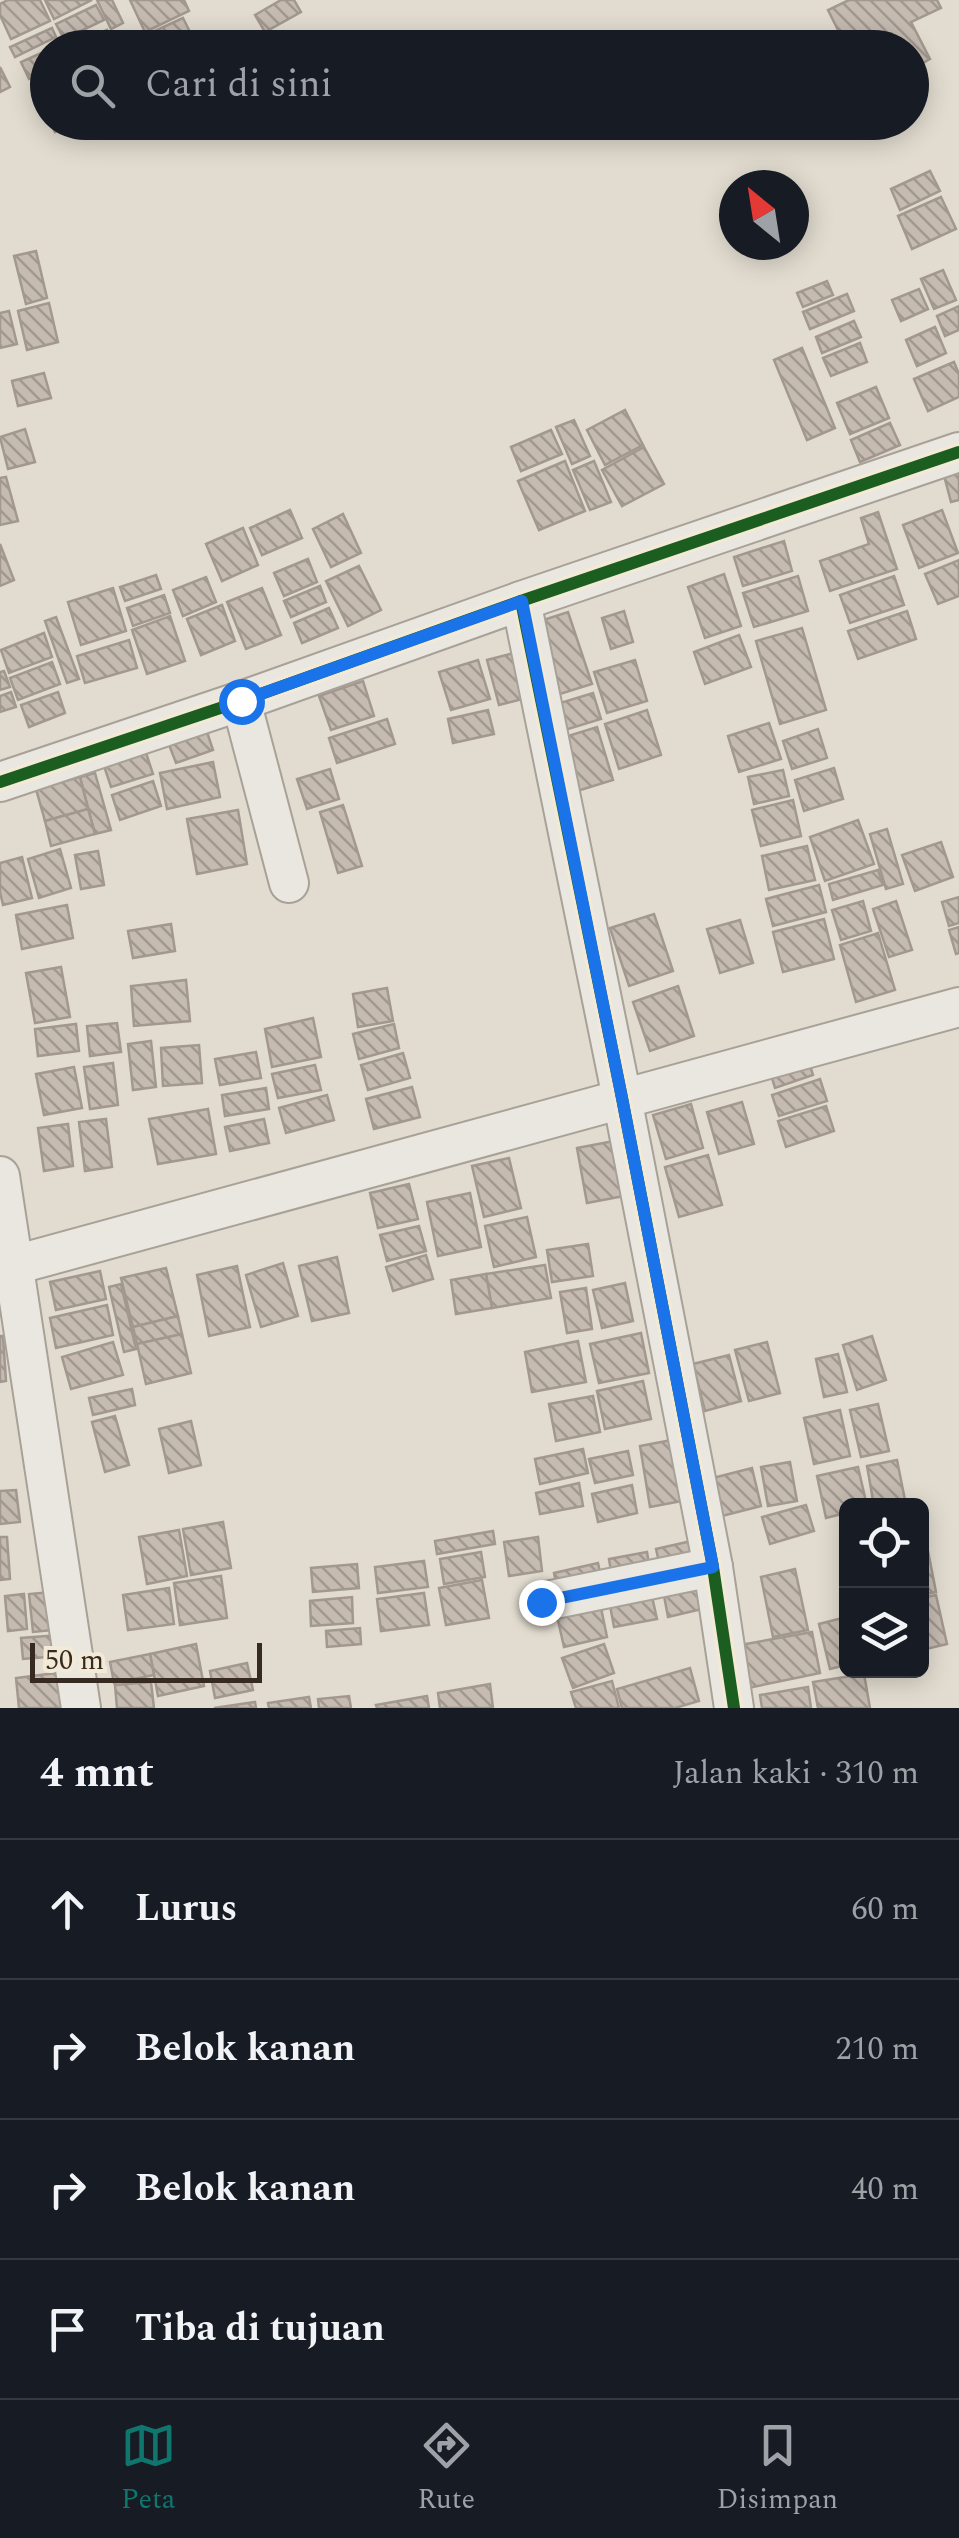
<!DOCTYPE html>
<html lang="id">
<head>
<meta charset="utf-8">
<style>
  body { margin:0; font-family:Spectral,serif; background:#242831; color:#f1f3f6 }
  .controls { position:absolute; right:30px; bottom:30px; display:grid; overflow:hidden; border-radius:15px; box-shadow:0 5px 25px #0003 }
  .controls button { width:90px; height:90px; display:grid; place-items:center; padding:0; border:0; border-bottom:2px solid #363941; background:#171b24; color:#f1f3f6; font:50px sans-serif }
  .compass { position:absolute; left:719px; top:170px; width:90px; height:90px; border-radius:50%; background:#171b24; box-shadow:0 5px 25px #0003; rotate:330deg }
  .scale { position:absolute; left:30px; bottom:25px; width:232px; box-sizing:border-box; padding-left:10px; border:5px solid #362a21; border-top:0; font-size:28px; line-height:35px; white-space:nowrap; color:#362a21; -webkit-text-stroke:8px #f2e9d6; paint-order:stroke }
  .stop { position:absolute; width:30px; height:30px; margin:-22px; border:8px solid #1a73e8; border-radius:50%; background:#fff }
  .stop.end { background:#1a73e8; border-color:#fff; box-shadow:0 2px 10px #0008 }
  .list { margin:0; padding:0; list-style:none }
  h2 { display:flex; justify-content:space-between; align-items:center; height:130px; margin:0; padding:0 40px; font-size:42px }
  h2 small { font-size:32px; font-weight:400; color:#9ea1a6 }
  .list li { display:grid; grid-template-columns:65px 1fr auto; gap:30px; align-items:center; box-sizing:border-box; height:140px; padding:0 40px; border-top:2px solid #363941 }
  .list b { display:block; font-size:38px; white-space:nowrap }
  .list em { font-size:32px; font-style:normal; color:#9ea1a6 }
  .icon { flex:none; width:55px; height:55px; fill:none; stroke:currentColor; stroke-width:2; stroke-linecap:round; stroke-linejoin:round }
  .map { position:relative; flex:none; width:959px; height:1708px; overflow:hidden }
  .search { position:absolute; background:#171b24; box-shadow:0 5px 25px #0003; left:30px; right:30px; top:30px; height:110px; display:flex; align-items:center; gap:25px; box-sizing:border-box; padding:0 35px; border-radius:55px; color:#9ea1a6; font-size:38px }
  .sheet { height:690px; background:#171b24 }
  nav { display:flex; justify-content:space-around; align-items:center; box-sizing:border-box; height:140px; border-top:2px solid #363941; background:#171b24; font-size:28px; color:#9ea1a6 }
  nav a { display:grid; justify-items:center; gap:5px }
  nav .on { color:#0f766e }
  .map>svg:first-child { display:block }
  .building { fill:url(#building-back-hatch); stroke:#a2988f; stroke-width:2.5 }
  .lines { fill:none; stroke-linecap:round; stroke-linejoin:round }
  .minor-casing { stroke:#a8a198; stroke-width:42 }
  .minor { stroke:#eae7e0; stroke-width:38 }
  .cycleway-casing { stroke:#f2e9d6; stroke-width:19 }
  .cycleway { stroke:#1b5e20; stroke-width:12 }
  .route { stroke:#1a73e8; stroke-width:12 }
</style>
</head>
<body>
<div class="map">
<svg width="959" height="1708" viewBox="0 0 959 1708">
  <defs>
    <pattern id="building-back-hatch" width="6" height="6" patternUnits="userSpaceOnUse" patternTransform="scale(2.5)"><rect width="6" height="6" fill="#c5bbb1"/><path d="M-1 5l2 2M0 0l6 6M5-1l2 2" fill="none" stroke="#a19890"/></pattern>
  </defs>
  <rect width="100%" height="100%" fill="#e2dcd0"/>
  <g class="building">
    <polygon points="8,0 40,0 50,21 11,39 0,15 0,4"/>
    <polygon points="45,0 92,0 54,19"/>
    <polygon points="97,0 112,0 123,23 111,29"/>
    <polygon points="130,0 184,0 189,11 145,32"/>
    <polygon points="281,0 294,0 301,12 265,32 255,15"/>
    <polygon points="849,0 937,0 941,8 911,22 930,59 912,69 912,48 886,48 881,38 862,48 847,48 828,10"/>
    <polygon points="96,5 104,20 64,39 56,24"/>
    <polygon points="183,18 197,46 149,48 144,36"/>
    <polygon points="52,28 56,37 15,57 10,47"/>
    <polygon points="107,30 116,48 70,47"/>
    <polygon points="48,50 48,71 29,79 21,62"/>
    <polygon points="0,67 10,87 0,92"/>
    <polygon points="48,85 48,107 42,109 34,91"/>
    <polygon points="50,122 76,122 55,132"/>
    <polygon points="930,171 940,191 900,210 891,189"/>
    <polygon points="941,197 956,229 912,249 898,216"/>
    <polygon points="36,251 47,298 26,304 14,256"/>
    <polygon points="943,270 956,300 934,309 921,279"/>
    <polygon points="827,281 833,295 803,307 797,293"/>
    <polygon points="919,289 928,309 901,321 892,300"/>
    <polygon points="847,294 854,311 810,329 803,312"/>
    <polygon points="49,303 58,342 27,350 18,311"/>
    <polygon points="959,306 959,330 945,336 937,316"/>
    <polygon points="9,311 17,344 0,348 0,313"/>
    <polygon points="854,321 861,337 822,353 816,337"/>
    <polygon points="935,327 946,353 917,366 906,340"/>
    <polygon points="860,343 867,362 831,376 823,358"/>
    <polygon points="802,348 835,428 807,440 774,360"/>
    <polygon points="954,362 959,374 959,397 928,411 914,379"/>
    <polygon points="44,373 51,398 18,406 12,381"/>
    <polygon points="876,387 889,418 850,434 837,403"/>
    <polygon points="625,410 643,445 605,465 587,430"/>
    <polygon points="574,420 590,456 572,464 556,427"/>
    <polygon points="890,423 900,445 860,462 851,440"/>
    <polygon points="25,429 35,462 8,469 0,437"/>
    <polygon points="551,430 562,454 521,471 511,447"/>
    <polygon points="644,447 664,484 622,506 602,470"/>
    <polygon points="565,461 585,511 539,530 518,481"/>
    <polygon points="594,461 611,502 590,510 573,470"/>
    <polygon points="959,464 959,500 951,502 942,468"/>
    <polygon points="6,477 18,521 0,525 0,478"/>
    <polygon points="290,510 302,538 262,555 250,528"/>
    <polygon points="942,510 958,553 919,568 903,525"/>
    <polygon points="878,512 897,569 830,591 820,561 869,544 861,518"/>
    <polygon points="343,514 361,553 331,567 313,529"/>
    <polygon points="243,528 258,565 222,581 206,544"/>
    <polygon points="784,541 792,571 743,586 734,557"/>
    <polygon points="0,544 14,580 0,586"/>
    <polygon points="308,559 317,582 284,596 274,573"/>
    <polygon points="959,560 959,596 938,604 925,574"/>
    <polygon points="359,566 381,610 348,626 326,581"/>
    <polygon points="724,574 741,626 705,638 688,587"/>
    <polygon points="156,575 161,589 125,601 120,587"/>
    <polygon points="798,576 808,611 754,627 743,593"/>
    <polygon points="894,576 904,605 850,623 840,595"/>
    <polygon points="206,577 216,602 183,616 173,590"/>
    <polygon points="320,586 326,602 291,617 284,601"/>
    <polygon points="113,588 126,631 81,645 68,602"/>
    <polygon points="262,588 281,635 246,649 227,602"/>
    <polygon points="164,595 170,613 133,626 127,608"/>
    <polygon points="222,605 235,641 201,655 187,619"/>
    <polygon points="329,608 338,628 302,643 294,623"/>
    <polygon points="624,611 633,642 611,649 602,618"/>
    <polygon points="907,611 916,639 858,659 848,631"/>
    <polygon points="568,612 592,684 560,694 537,622"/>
    <polygon points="170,616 185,661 147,674 132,630"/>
    <polygon points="56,617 79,679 67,683 45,621"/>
    <polygon points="802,628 826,710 780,724 756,641"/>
    <polygon points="44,633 52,657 9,673 1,650"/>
    <polygon points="739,635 751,667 705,684 694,652"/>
    <polygon points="129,640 137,668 85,683 77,656"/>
    <polygon points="518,652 530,697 499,705 487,660"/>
    <polygon points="478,660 490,699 451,710 439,672"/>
    <polygon points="635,660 647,701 607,713 594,672"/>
    <polygon points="52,662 60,684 18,700 10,678"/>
    <polygon points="4,671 10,687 0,690 0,672"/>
    <polygon points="363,681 374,716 331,730 319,696"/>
    <polygon points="11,692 16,707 0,712 0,696"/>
    <polygon points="58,692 65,713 29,727 21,705"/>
    <polygon points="593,693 601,719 555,733 547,707"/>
    <polygon points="488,710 494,734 453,743 448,719"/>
    <polygon points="647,710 661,755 619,769 605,724"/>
    <polygon points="387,719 395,744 337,763 329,738"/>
    <polygon points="203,720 213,750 176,763 165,734"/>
    <polygon points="769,723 781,759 739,772 728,736"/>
    <polygon points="597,727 613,780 571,793 555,740"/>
    <polygon points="818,729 827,758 792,769 783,741"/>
    <polygon points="143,744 153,774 111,787 101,757"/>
    <polygon points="213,762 220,797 167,809 160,773"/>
    <polygon points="834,768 843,799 804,811 795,780"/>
    <polygon points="330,769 339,799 307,809 297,779"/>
    <polygon points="783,770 789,796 754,804 748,777"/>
    <polygon points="95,773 111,830 95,834 80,777"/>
    <polygon points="80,777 88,809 45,821 36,789"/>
    <polygon points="153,781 161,806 120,820 112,795"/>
    <polygon points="793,800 801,836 761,846 752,810"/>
    <polygon points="343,805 362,866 338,873 320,812"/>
    <polygon points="88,809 95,834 51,846 45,821"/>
    <polygon points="238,810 247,864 197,874 187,819"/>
    <polygon points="858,820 874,864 825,881 810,837"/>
    <polygon points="887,829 903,884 886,889 870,834"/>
    <polygon points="941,842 953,877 915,891 902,855"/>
    <polygon points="807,846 815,880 769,890 762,856"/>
    <polygon points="60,849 71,888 39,898 28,859"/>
    <polygon points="98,851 104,885 81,889 75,855"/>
    <polygon points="22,857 32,898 3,905 0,892 0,863"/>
    <polygon points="878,870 883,885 833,900 829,884"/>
    <polygon points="819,885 826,912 773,926 766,899"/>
    <polygon points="959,897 959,923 949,926 942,902"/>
    <polygon points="863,901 871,931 841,940 832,910"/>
    <polygon points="896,901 912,950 889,957 873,909"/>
    <polygon points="67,905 73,938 22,949 16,915"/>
    <polygon points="654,914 673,971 629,986 610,928"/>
    <polygon points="824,919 834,959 783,972 773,932"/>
    <polygon points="740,920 753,963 720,973 707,929"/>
    <polygon points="171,924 175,951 133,958 128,931"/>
    <polygon points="959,927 959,953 956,954 949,930"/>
    <polygon points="878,933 895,990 856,1002 840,945"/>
    <polygon points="61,967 70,1017 35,1023 26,973"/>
    <polygon points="186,980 190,1021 134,1026 131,986"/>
    <polygon points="678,986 694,1036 650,1051 633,1002"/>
    <polygon points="387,988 393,1021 358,1027 353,994"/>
    <polygon points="313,1018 321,1057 272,1067 265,1029"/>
    <polygon points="117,1023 121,1052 90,1056 87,1026"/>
    <polygon points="76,1024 79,1051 38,1056 35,1029"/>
    <polygon points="394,1024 399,1048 359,1059 353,1034"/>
    <polygon points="151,1041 156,1087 133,1090 128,1044"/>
    <polygon points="199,1045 202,1083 163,1086 161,1048"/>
    <polygon points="256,1052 261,1078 220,1085 215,1059"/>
    <polygon points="403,1053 410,1078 368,1090 361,1065"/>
    <polygon points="807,1056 813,1075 775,1088 769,1068"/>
    <polygon points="113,1063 118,1105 90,1109 84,1067"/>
    <polygon points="315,1065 321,1090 278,1098 272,1074"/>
    <polygon points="74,1067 82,1108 44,1115 36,1074"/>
    <polygon points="820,1079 827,1101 779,1116 772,1095"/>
    <polygon points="412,1087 420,1117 374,1129 366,1099"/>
    <polygon points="266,1088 269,1109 225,1116 222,1095"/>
    <polygon points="327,1095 334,1120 286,1133 279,1108"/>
    <polygon points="742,1102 754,1144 719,1154 707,1112"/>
    <polygon points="691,1104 703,1148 666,1159 653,1115"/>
    <polygon points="826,1106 834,1131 786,1147 778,1121"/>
    <polygon points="208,1109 216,1154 158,1164 149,1119"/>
    <polygon points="106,1119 112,1167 85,1171 79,1122"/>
    <polygon points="264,1119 269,1143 230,1151 225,1127"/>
    <polygon points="68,1124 73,1166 44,1171 38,1128"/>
    <polygon points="614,1141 624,1196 587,1203 577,1148"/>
    <polygon points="708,1155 722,1205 679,1217 665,1167"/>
    <polygon points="509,1158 521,1208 484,1217 472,1166"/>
    <polygon points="409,1184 418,1219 378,1228 370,1193"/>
    <polygon points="470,1193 481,1247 438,1256 427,1202"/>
    <polygon points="527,1217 536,1257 494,1267 485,1226"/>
    <polygon points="419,1226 426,1251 387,1261 380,1235"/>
    <polygon points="588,1244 593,1276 552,1282 547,1250"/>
    <polygon points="426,1255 433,1279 393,1291 386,1267"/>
    <polygon points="337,1257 349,1313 312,1321 299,1266"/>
    <polygon points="283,1263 298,1316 261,1327 246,1275"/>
    <polygon points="545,1265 551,1298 492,1308 486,1274"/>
    <polygon points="237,1266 250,1327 209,1336 197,1275"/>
    <polygon points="166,1268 178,1316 133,1327 121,1278"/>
    <polygon points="100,1271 106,1299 56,1310 50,1282"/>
    <polygon points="486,1274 492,1308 456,1314 451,1280"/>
    <polygon points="625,1283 633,1321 602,1328 593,1290"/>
    <polygon points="121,1284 136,1349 124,1352 109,1287"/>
    <polygon points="586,1288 592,1329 567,1333 560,1292"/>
    <polygon points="107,1305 113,1335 56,1348 50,1318"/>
    <polygon points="178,1316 182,1334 137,1344 133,1327"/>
    <polygon points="641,1333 649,1373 599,1383 590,1344"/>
    <polygon points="182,1334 191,1373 146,1384 137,1344"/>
    <polygon points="0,1336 3,1336 6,1381 0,1382"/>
    <polygon points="872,1336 886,1380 857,1390 843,1345"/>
    <polygon points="578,1341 586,1382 532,1392 525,1352"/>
    <polygon points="113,1342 123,1375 71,1389 62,1357"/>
    <polygon points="767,1342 780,1393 749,1401 735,1350"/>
    <polygon points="838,1354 847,1392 824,1397 816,1359"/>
    <polygon points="729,1355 741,1401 705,1411 693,1364"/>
    <polygon points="643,1381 651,1419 605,1429 597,1391"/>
    <polygon points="132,1389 135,1405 93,1415 89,1398"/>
    <polygon points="593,1396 600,1432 556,1441 549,1404"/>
    <polygon points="878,1404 889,1451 861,1457 850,1410"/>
    <polygon points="840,1410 850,1456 814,1464 804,1418"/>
    <polygon points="115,1416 129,1465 105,1472 92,1422"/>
    <polygon points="191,1421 201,1465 169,1473 159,1429"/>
    <polygon points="677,1439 687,1500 650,1507 640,1446"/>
    <polygon points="583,1449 588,1473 540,1484 535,1459"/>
    <polygon points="628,1451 633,1475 595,1483 589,1459"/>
    <polygon points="897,1460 905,1500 874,1506 867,1466"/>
    <polygon points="790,1462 797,1501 768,1506 761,1467"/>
    <polygon points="858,1467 867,1506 846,1506 846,1513 826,1518 817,1476"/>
    <polygon points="752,1468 761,1506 722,1516 713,1478"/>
    <polygon points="579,1483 583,1506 540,1514 536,1493"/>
    <polygon points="632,1485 637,1513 598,1522 592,1494"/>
    <polygon points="16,1490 20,1522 0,1524 0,1491"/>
    <polygon points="806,1505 814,1531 770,1544 762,1517"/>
    <polygon points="223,1522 231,1568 191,1575 183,1529"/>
    <polygon points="179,1530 187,1576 147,1584 139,1537"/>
    <polygon points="493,1531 495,1544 437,1554 435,1541"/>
    <polygon points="0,1537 7,1537 10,1579 0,1580"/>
    <polygon points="538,1537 542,1571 509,1576 504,1542"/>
    <polygon points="700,1539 707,1565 662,1575 656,1549"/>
    <polygon points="927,1546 936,1592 922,1595 922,1547"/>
    <polygon points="481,1552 485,1577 444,1584 440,1559"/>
    <polygon points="647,1552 651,1577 613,1584 609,1559"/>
    <polygon points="424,1561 428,1587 378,1593 375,1567"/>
    <polygon points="598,1563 603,1586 559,1596 554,1573"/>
    <polygon points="357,1564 359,1588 313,1592 311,1568"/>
    <polygon points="795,1569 808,1630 773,1637 761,1577"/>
    <polygon points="221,1576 227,1618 180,1625 174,1583"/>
    <polygon points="699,1577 706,1608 668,1617 662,1585"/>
    <polygon points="482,1580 489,1618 446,1625 439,1588"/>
    <polygon points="169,1588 174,1624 128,1630 123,1595"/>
    <polygon points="50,1592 54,1630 33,1632 29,1594"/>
    <polygon points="651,1592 657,1619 614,1627 609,1600"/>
    <polygon points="424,1593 429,1625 381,1631 377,1599"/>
    <polygon points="24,1594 27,1629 8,1631 5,1596"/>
    <polygon points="936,1595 947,1644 922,1650 922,1598"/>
    <polygon points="352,1597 353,1623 311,1626 310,1601"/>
    <polygon points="600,1603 607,1637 564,1647 556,1612"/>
    <polygon points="846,1617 846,1665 830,1669 819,1624"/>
    <polygon points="360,1628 361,1644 327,1647 326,1631"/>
    <polygon points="812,1632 820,1673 748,1688 740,1645"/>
    <polygon points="59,1635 60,1656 23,1659 21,1638"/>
    <polygon points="196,1644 204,1686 158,1696 150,1654"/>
    <polygon points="604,1644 614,1673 573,1688 562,1658"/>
    <polygon points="150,1654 154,1675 114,1683 110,1662"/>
    <polygon points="247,1663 253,1690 215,1698 210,1671"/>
    <polygon points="690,1668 699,1701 675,1708 622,1708 617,1689"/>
    <polygon points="64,1672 68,1708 19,1708 16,1678"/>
    <polygon points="864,1674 870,1708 818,1708 813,1682"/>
    <polygon points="612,1681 619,1708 576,1708 571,1692"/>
    <polygon points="151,1682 154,1708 117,1708 115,1685"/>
    <polygon points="490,1684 493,1708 440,1708 438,1693"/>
    <polygon points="808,1687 811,1708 762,1708 760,1695"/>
    <polygon points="349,1696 351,1708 319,1708 318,1699"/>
    <polygon points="427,1696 429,1708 377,1708 376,1705"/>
    <polygon points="309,1697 311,1708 269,1708 268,1703"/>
    <polygon points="255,1702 256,1708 214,1708"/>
  </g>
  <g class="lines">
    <g class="minor-casing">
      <g id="minor">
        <polyline points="521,601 622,1098 713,1567 734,1708"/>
        <polyline points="241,701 289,883"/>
        <polyline points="0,782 241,701 521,601 959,452"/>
        <polyline points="0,1176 81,1708"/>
        <polyline points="0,1269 959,1007"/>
        <polyline points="541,1602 713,1567"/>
      </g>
    </g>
    <use href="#minor" class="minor"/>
    <g class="cycleway-casing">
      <g id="cycleway">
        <polyline points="521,601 622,1098 713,1567 734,1708"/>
        <polyline points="0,782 241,701 521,601 959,452"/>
      </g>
    </g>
    <use href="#cycleway" class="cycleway"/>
  </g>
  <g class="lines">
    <polyline class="route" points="241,701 522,601 622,1098 713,1567 541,1602"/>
  </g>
</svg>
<div class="controls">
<button><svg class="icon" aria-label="locate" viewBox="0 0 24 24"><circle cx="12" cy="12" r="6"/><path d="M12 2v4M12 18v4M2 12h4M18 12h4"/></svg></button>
<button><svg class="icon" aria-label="layers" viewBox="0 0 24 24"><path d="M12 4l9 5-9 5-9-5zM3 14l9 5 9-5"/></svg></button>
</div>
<svg class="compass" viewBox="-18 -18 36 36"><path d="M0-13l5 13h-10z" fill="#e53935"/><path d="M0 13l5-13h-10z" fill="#9ea1a6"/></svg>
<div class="scale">50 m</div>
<div class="stop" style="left:241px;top:701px"></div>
<div class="stop end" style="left:541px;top:1602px"></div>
<div class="search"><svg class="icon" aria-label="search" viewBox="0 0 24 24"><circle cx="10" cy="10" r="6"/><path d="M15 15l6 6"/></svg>Cari di sini</div>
</div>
<section class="sheet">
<h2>4 mnt<small>Jalan kaki · 310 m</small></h2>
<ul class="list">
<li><svg class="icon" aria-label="ahead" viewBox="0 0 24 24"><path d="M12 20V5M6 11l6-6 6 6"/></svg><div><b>Lurus</b></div><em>60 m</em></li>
<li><svg class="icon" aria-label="right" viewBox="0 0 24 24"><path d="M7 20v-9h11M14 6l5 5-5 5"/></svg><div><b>Belok kanan</b></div><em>210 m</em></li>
<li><svg class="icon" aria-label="right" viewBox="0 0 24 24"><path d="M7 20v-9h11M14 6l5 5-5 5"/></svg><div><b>Belok kanan</b></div><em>40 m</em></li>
<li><svg class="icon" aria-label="arrive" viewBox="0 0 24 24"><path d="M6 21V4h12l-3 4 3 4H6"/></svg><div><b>Tiba di tujuan</b></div></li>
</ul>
</section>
<nav>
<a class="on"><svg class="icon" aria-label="map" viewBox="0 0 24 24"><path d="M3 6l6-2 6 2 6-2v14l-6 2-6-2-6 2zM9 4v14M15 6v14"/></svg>Peta</a>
<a><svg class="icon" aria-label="directions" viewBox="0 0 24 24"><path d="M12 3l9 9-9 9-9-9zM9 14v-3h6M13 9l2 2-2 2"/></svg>Rute</a>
<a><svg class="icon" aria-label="saved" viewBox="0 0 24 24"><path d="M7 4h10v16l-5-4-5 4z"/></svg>Disimpan</a>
</nav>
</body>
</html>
